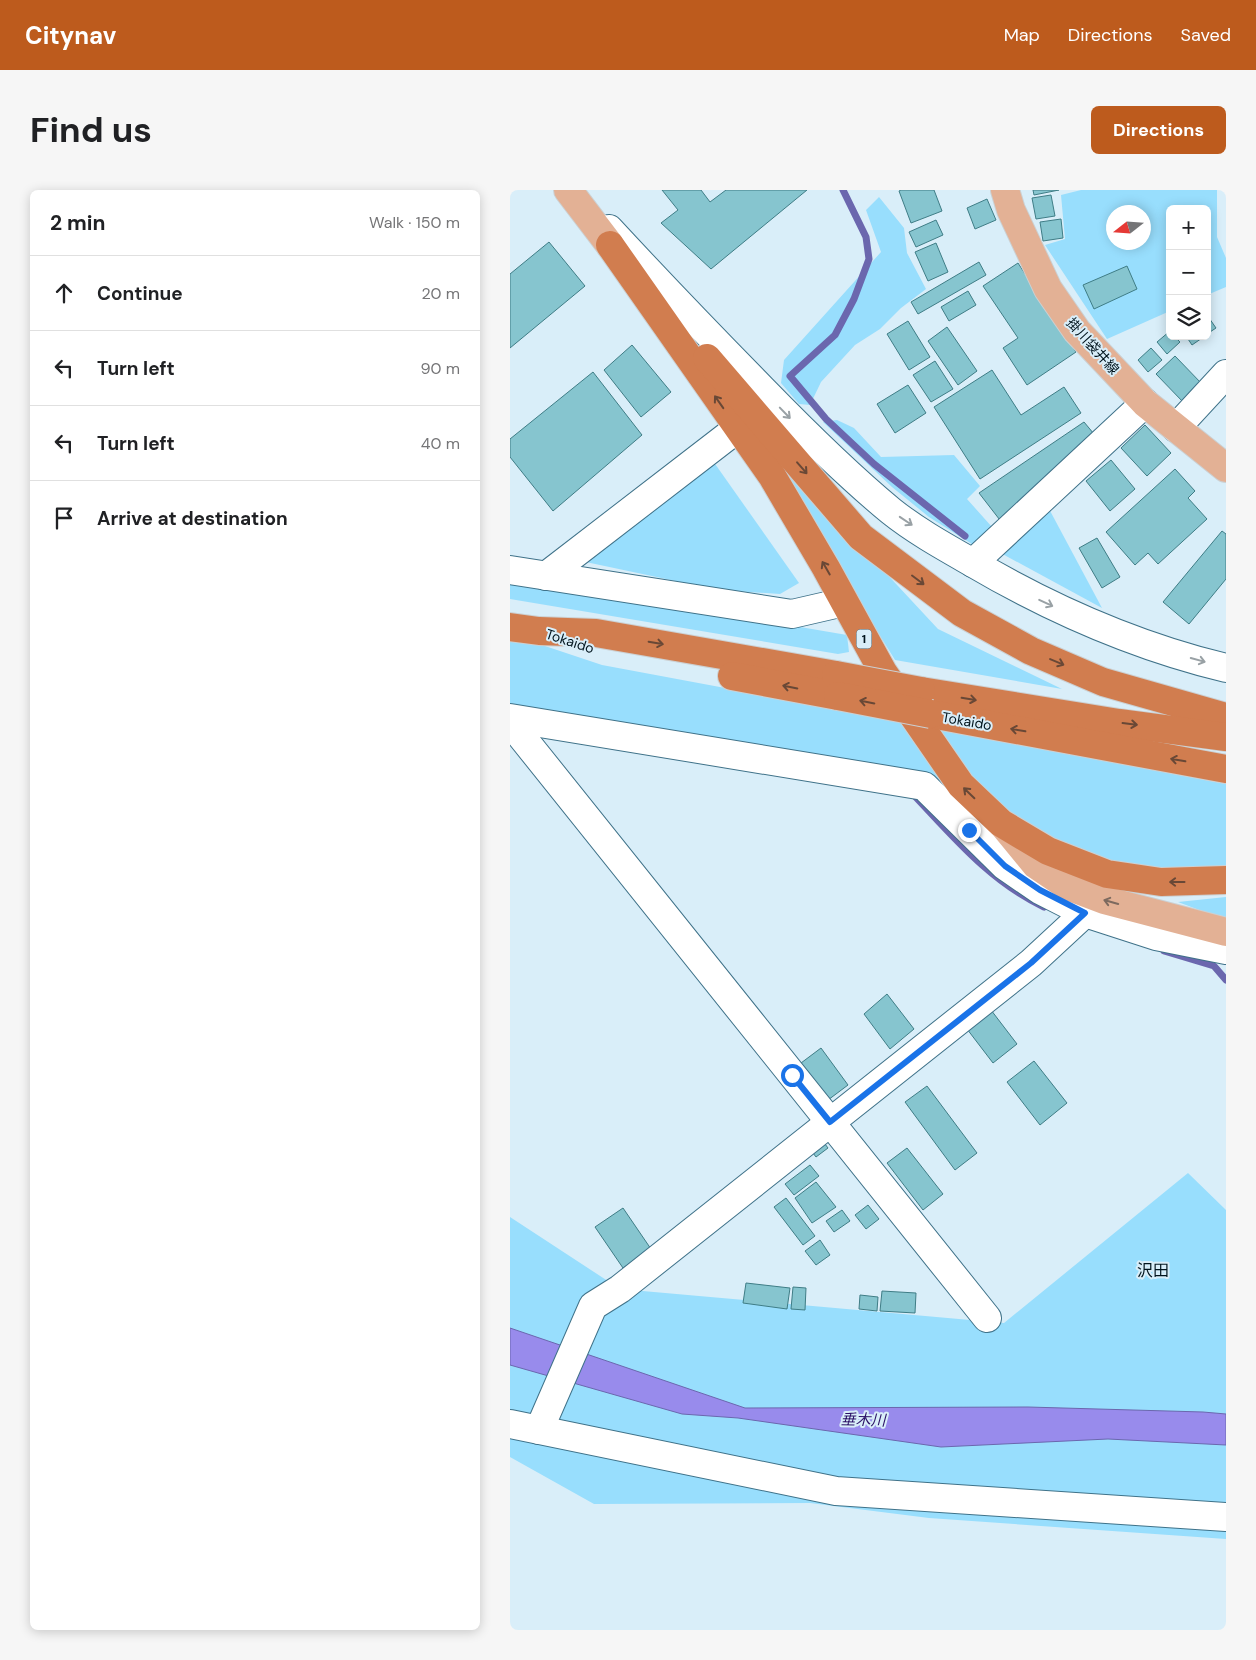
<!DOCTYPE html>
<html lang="en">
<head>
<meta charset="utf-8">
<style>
  body { margin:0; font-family:"DM Sans","Noto Sans JP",sans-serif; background:#f6f6f6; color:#202124 }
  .controls { position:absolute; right:15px; top:15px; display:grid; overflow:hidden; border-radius:8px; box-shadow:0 2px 12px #0003 }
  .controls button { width:45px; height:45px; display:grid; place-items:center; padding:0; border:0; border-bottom:1px solid #e0e0e0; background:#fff; color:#202124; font:25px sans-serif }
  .compass { position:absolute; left:596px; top:15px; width:45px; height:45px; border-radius:50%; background:#fff; box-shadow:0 2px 12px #0003; rotate:253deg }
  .stop { position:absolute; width:15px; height:15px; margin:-11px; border:4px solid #1a73e8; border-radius:50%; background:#fff }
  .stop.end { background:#1a73e8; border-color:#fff; box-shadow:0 1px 5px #0008 }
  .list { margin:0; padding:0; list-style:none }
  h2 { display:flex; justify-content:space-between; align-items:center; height:65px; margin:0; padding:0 20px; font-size:21px }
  h2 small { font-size:16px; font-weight:400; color:#757577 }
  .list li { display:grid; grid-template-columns:32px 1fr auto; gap:15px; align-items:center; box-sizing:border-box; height:75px; padding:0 20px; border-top:1px solid #e0e0e0 }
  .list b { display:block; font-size:19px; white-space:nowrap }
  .list em { font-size:16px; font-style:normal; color:#757577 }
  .icon { flex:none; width:28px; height:28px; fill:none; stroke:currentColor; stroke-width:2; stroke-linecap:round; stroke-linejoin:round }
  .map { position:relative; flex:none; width:716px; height:1440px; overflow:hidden; border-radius:8px }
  header { display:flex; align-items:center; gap:30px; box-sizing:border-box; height:70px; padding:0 25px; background:#bd5b1d; color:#fff }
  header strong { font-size:24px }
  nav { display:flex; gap:28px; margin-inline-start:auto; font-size:18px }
  .intro { display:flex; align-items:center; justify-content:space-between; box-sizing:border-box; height:120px; padding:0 30px }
  h1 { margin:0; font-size:35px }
  .button { padding:12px 22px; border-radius:8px; background:#bd5b1d; color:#fff; font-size:18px; font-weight:700 }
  main { display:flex; gap:30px; padding:0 30px }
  aside { flex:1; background:#fff; border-radius:8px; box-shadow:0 2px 12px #0003 }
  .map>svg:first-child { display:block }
  .green { fill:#98defd; fill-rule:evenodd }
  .water { fill:#988bec; stroke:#6b67ae }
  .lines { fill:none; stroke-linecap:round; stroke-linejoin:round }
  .stream { stroke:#6b67ae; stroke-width:7 }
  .building { fill:#86c5cf; stroke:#3f7d86 }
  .minor-casing { stroke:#3f7289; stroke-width:30 }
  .major-casing { stroke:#ccd0d2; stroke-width:30 }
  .highway-casing { stroke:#ccd0d2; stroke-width:30 }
  .minor { stroke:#fff; stroke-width:28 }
  .major { stroke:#e3b195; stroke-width:28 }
  .highway { stroke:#d17d4f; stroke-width:28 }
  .highway-bridge-casing { stroke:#ccd0d2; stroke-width:30; stroke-linecap:butt }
  .highway-bridge { stroke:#d17d4f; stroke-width:28 }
  .oneway { stroke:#694836 }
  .oneway2 { stroke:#99a1a5 }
  .oneway3 { stroke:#7d6a5f }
  .route { stroke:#1a73e8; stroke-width:6 }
  .labels { text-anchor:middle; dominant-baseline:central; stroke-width:4; stroke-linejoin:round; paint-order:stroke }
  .shield { fill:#d9eef9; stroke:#42555f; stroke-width:1 }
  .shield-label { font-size:12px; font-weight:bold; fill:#01141d }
  .street-label { font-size:14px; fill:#01141d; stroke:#d9eef9 }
  .water-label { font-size:15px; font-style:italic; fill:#2b1166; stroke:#d9eef9 }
  .quarter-label { font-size:16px; fill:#01141d; stroke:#d9eef9 }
</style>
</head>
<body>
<header>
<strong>Citynav</strong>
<nav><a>Map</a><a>Directions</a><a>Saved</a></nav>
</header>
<div class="intro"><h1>Find us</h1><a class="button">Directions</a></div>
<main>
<aside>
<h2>2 min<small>Walk · 150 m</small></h2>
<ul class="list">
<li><svg class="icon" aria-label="ahead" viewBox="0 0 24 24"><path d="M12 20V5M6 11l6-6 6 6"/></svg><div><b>Continue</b></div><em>20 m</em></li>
<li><svg class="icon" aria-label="left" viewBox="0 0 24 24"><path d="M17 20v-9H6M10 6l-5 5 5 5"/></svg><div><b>Turn left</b></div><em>90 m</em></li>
<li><svg class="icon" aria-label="left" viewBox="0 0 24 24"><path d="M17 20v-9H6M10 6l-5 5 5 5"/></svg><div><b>Turn left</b></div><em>40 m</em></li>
<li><svg class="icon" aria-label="arrive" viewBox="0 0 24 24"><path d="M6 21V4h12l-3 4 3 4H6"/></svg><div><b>Arrive at destination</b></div></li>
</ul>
</aside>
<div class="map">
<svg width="716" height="1440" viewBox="0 0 716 1440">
  <rect width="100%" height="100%" fill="#d9eef9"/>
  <g class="green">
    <path d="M571,0H707V47L716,68V97L697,105V19H660V121L597,149L535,55L555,49L551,5ZM604,22H634V52H604Z"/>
    <polygon points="369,7 394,38 397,63 416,99 391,118 370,139 345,155 311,192 300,215 289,214 271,193 274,170 371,62 356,20"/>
    <polygon points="327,230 344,238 371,267 444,265 470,296 457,309 490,346 465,356 419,327 382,297 313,232"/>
    <polygon points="241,238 428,439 552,499 385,470"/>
    <polygon points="203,271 289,393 270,404 208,400 71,371"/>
    <polygon points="538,317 592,418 487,361"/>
    <polygon points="0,388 337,445 339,462 328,464 0,409"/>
    <polygon points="0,433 29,454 92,475 391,531 426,583 454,616 418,588 0,520"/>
    <path d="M425,538L716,594V676C678,680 636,682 599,671C567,662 527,642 500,623C469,602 447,568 425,538Z"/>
    <polygon points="716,707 716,730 668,712"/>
    <polygon points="678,983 716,1020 716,1349 419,1328 300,1313 84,1314 0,1267 0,1027 110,1099 494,1133"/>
  </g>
  <polygon class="water" points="0,1138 235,1218 518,1217 693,1222 716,1224 716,1255 598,1249 431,1257 228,1228 172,1224 0,1175"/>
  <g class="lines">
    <g class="stream">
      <polyline points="333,0 356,47 359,69 344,109 325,145 280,186 316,229 364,274 455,346"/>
      <path d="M401,602C442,645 479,691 534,717"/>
      <polyline points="654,761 704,776 716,790"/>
    </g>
  </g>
  <g class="building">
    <polygon points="152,0 191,0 200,12 216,0 297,0 201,79 151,33 168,20"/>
    <polygon points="391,0 424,0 432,21 401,33 389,1"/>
    <polygon points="523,0 549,0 524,5"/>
    <polygon points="541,5 545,26 526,29 522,8"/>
    <polygon points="477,9 486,30 465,39 457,18"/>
    <polygon points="551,29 553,48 533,51 530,32"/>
    <polygon points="426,30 433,45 406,57 399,42"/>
    <polygon points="39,52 75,96 0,158 0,84"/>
    <polygon points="426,53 438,82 418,91 405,62"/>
    <polygon points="469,72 476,85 408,124 401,112"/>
    <polygon points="508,73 566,162 517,195 493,158 508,148 473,96"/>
    <polygon points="617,76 627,99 584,119 573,95"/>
    <polygon points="458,101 466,115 439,131 431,117"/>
    <polygon points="697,125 706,138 697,144"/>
    <polygon points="398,131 420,167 399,180 377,144"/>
    <polygon points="437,137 467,181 448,195 418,151"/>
    <polygon points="660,141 660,146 664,146 670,152 657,164 647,152"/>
    <polygon points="676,146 695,146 682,155"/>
    <polygon points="122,155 161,202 131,227 94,180"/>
    <polygon points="641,158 652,170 638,182 628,170"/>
    <polygon points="665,166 692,194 673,212 646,184"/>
    <polygon points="425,171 443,199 421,212 403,185"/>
    <polygon points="482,180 511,225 554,197 571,223 470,289 424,217"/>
    <polygon points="83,182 132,245 43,321 0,267 0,249"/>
    <polygon points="398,195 416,223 385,243 367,214"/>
    <polygon points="574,232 589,250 493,334 469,303"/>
    <polygon points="635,235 661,263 637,286 611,258"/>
    <polygon points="601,270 625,299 600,321 576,291"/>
    <polygon points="665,279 685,301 678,308 697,329 648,374 638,363 625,375 596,342"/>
    <polygon points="712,341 716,344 716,389 679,434 653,412"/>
    <polygon points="587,348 610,387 592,398 569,358"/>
    <polygon points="377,804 404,839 380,859 354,824"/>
    <polygon points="481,820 507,854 483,873 457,839"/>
    <polygon points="311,858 338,895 318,910 291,873"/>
    <polygon points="524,871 557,913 530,935 497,892"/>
    <polygon points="417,896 467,963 445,980 395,912"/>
    <polygon points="312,950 318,958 306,967 300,959"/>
    <polygon points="397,958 433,1004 413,1020 377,973"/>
    <polygon points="300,975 309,986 284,1005 275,994"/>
    <polygon points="306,992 326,1017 302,1033 285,1008"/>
    <polygon points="276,1008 305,1046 293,1055 264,1017"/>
    <polygon points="358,1015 369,1029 356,1039 345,1025"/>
    <polygon points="113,1018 141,1059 113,1078 85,1037"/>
    <polygon points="332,1020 340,1031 324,1042 316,1031"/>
    <polygon points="310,1050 320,1065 306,1075 295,1061"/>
    <polygon points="236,1093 280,1098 277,1119 233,1113"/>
    <polygon points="283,1097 296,1098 295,1120 281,1119"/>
    <polygon points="372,1101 406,1103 405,1123 370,1121"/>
    <polygon points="350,1105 368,1107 367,1121 349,1119"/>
  </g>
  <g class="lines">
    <g class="minor-casing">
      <g id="minor">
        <path d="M99,39C149,93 200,146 252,199C293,241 335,283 381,321C406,341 435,357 463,373C543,420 625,456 716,478"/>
        <polyline points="666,238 716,184"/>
        <polyline points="463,373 635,213"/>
        <polyline points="0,380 282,424 334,412"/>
        <polyline points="36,386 228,238"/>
        <polyline points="0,528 414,596 495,676 530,700 575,723 646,746 716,760"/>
        <polyline points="0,532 477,1128"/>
        <polyline points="0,1234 326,1301 716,1327"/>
        <polyline points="29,1240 83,1116 110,1099 521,773 575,723"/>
      </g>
    </g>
    <g class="major-casing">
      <g id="major">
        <polyline points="58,0 100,55"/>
        <polyline points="495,0 501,20 538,99 567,141 635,213 716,278"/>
        <polyline points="494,636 526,675 557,696 594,710 716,742"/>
      </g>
    </g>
    <g class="highway-casing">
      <g id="highway">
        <polyline points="100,55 262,286 316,378 373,482 451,595 491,633 538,661 597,684 651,692 716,690"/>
        <polyline points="197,168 351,347 452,423 521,461 593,492 716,527"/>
        <polyline points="0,437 29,441 86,443 326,485"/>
        <polyline points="222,486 328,506"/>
        <polyline points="411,501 609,533 716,547"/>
        <polyline points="421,524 716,579"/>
      </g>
    </g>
    <use href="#minor" class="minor"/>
    <use href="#major" class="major"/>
    <use href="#highway" class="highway"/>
    <g class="highway-bridge-casing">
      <g id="highway-bridge">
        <polyline points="326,485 411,501"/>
        <polyline points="328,506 421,524"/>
      </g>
    </g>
    <use href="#highway-bridge" class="highway-bridge"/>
  </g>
  <defs><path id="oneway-shaft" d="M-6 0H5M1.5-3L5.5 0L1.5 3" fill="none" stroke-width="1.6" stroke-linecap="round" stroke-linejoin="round" transform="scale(1.25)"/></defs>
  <g class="oneway">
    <use href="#oneway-shaft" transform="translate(209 212) rotate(-125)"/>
    <use href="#oneway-shaft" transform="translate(292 278) rotate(49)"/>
    <use href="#oneway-shaft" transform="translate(316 378) rotate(-120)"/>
    <use href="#oneway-shaft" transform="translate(408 390) rotate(37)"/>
    <use href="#oneway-shaft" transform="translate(146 453) rotate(10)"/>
    <use href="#oneway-shaft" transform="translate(547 472) rotate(23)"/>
    <use href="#oneway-shaft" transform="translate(280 497) rotate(-169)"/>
    <use href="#oneway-shaft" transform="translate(459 509) rotate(9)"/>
    <use href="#oneway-shaft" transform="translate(357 512) rotate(-169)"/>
    <use href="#oneway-shaft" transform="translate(620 534) rotate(7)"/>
    <use href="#oneway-shaft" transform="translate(508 540) rotate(-170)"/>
    <use href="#oneway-shaft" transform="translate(668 570) rotate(-170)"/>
    <use href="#oneway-shaft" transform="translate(459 603) rotate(-136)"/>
    <use href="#oneway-shaft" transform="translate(667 692) rotate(180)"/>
  </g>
  <g class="oneway2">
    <use href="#oneway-shaft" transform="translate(275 223) rotate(46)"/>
    <use href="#oneway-shaft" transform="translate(396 331) rotate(34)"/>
    <use href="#oneway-shaft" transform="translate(536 413) rotate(25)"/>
    <use href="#oneway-shaft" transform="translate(688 470) rotate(15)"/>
  </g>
  <use class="oneway3" href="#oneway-shaft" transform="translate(601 712) rotate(-164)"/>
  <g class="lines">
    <polyline class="route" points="282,885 320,932 521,773 575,723 530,700 495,676 459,640"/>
  </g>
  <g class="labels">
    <rect class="shield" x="346.5" y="439.5" width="15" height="19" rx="4"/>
    <g class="shield-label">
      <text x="354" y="449">1</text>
    </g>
    <g class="street-label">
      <text transform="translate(583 156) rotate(48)">掛川袋井線</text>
      <text transform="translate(60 451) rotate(18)">Tokaido</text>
      <text transform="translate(457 531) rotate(10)">Tokaido</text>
    </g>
    <g class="water-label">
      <text transform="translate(353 1230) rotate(1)">垂木川</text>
    </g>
    <g class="quarter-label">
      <text x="643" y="1080">沢田</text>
    </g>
  </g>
</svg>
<div class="controls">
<button>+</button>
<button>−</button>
<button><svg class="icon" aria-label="layers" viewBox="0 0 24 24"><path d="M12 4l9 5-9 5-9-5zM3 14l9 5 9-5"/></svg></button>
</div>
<svg class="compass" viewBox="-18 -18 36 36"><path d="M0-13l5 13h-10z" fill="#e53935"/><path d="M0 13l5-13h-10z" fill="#757577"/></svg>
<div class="stop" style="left:282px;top:885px"></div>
<div class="stop end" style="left:459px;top:640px"></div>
</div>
</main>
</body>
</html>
